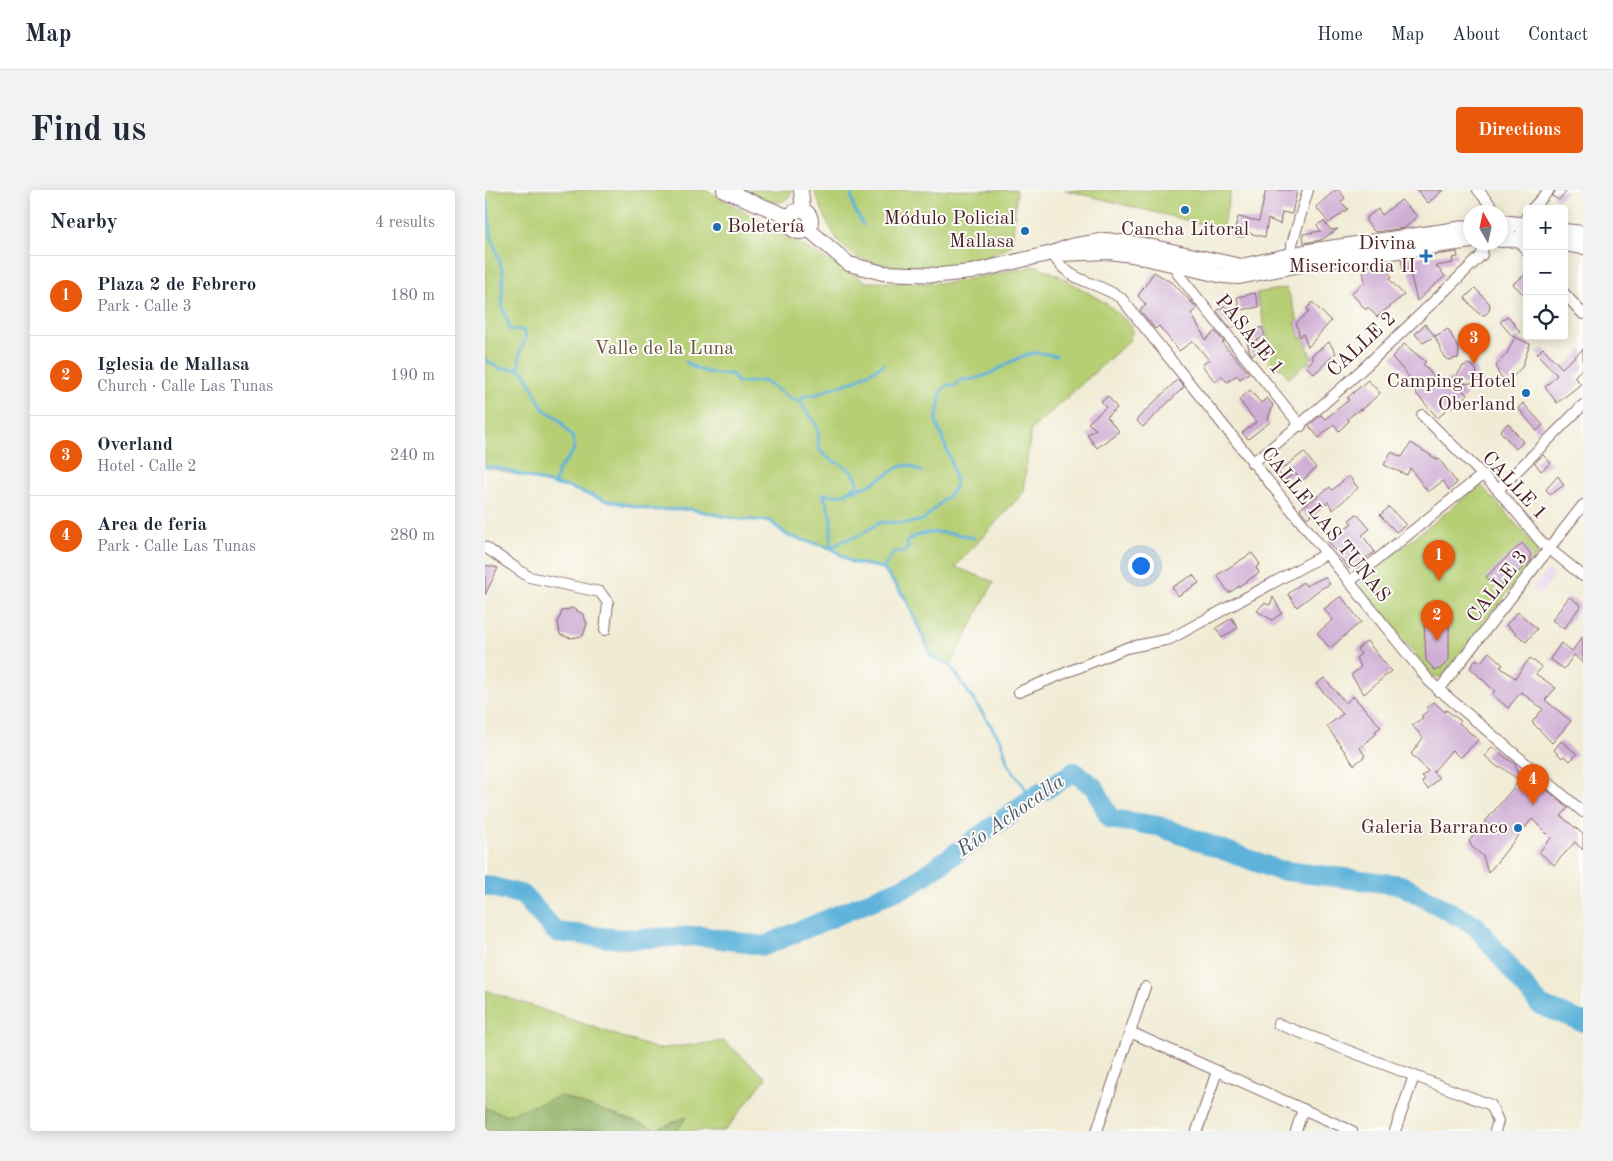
<!DOCTYPE html>
<html lang="en">
<head>
<meta charset="utf-8">
<style>
  body { margin:0; font-family:"Old Standard TT",serif; background:#f2f2f3; color:#1f2937 }
  .controls { position:absolute; right:15px; top:15px; display:grid; overflow:hidden; border-radius:5px; box-shadow:0 2px 12px #0003 }
  .controls button { width:45px; height:45px; display:grid; place-items:center; padding:0; border:0; border-bottom:1px solid #e0e1e3; background:#fff; color:#1f2937; font:25px sans-serif }
  .compass { position:absolute; left:978px; top:15px; width:45px; height:45px; border-radius:50%; background:#fff; box-shadow:0 2px 12px #0003; rotate:351deg }
  .you { position:absolute; left:655px; top:375px; width:18px; height:18px; margin:-12px; border:4px solid #fff; border-radius:50%; background:#1a73e8; box-shadow:0 0 0 8px #1a73e833 }
  .badge { display:grid; place-items:center; width:32px; height:32px; border-radius:50%; background:#ea580c; color:#fff; font-size:16px; font-weight:700 }
  .pin { position:absolute; translate:-50% -41px; filter:drop-shadow(0 1px 2px #0008) }
  .pin::after { content:''; position:absolute; top:26px; width:18px; height:15px; background:inherit; clip-path:polygon(0 0,100% 0,50% 100%) }
  .list { margin:0; padding:0; list-style:none }
  h2 { display:flex; justify-content:space-between; align-items:center; height:65px; margin:0; padding:0 20px; font-size:21px }
  h2 small { font-size:16px; font-weight:400; color:#747a83 }
  .list li { display:grid; grid-template-columns:32px 1fr auto; gap:15px; align-items:center; box-sizing:border-box; height:80px; padding:0 20px; border-top:1px solid #e0e1e3 }
  .list b { display:block; font-size:19px; white-space:nowrap }
  .list p { margin:0; font-size:16px; white-space:nowrap; color:#747a83 }
  .list em { font-size:16px; font-style:normal; color:#747a83 }
  .icon { flex:none; width:28px; height:28px; fill:none; stroke:currentColor; stroke-width:2; stroke-linecap:round; stroke-linejoin:round }
  .map { position:relative; flex:none; width:1098px; height:941px; overflow:hidden; border-radius:5px }
  header { display:flex; align-items:center; gap:30px; box-sizing:border-box; height:70px; padding:0 25px; background:#fff; border-bottom:1px solid #e0e1e3 }
  header strong { font-size:24px }
  nav { display:flex; gap:28px; margin-inline-start:auto; font-size:18px }
  .intro { display:flex; align-items:center; justify-content:space-between; box-sizing:border-box; height:120px; padding:0 30px }
  h1 { margin:0; font-size:35px }
  .button { padding:12px 22px; border-radius:5px; background:#ea580c; color:#fff; font-size:18px; font-weight:700 }
  main { display:flex; gap:30px; padding:0 30px }
  aside { flex:1; background:#fff; border-radius:5px; box-shadow:0 2px 12px #0003 }
  .map>svg:first-child { display:block }
  .built { fill:#e8d2ee }
  .green { fill:#b6cf74; stroke:#807750 }
  .forest { fill:#90b266; stroke:#6d6848 }
  .lines { fill:none; stroke-linecap:round; stroke-linejoin:round }
  .stream { stroke:#5eb3da; stroke-width:3 }
  .river { stroke:#5eb3da; stroke-width:20 }
  .building { fill:#cfaed5 }
  .street-casing { stroke:#846666; stroke-width:12 }
  .secondary-casing { stroke:#846666; stroke-width:16 }
  .street { stroke:#fff; stroke-width:10 }
  .secondary { stroke:#fff; stroke-width:14 }
  .poi-dot { fill:#1f6fb2; stroke:#fdfcf7; stroke-width:2 }
  .labels { text-anchor:middle; dominant-baseline:central; stroke-width:4; stroke-linejoin:round; paint-order:stroke }
  .poi-label { font-size:20px; fill:#4a1f2b; stroke:#fdfcf7; text-anchor:end }
  .street-label { font-size:20px; fill:#4a1f2b; stroke:#fdfcf7 }
  .park-label { font-size:20px; fill:#6a5441; stroke:#fdfcf7 }
  .water-label { font-size:21px; font-style:italic; fill:#525a71; stroke:#fdfcf7 }
</style>
</head>
<body>
<header>
<strong>Map</strong>
<nav><a>Home</a><a>Map</a><a>About</a><a>Contact</a></nav>
</header>
<div class="intro"><h1>Find us</h1><a class="button">Directions</a></div>
<main>
<aside>
<h2>Nearby<small>4 results</small></h2>
<ul class="list">
<li><span class="badge">1</span><div><b>Plaza 2 de Febrero</b><p>Park · Calle 3</p></div><em>180 m</em></li>
<li><span class="badge">2</span><div><b>Iglesia de Mallasa</b><p>Church · Calle Las Tunas</p></div><em>190 m</em></li>
<li><span class="badge">3</span><div><b>Overland</b><p>Hotel · Calle 2</p></div><em>240 m</em></li>
<li><span class="badge">4</span><div><b>Area de feria</b><p>Park · Calle Las Tunas</p></div><em>280 m</em></li>
</ul>
</aside>
<div class="map">
<svg width="1098" height="941" viewBox="0 0 1098 941">
  <rect width="100%" height="100%" fill="#fdfcf7"/>
  <filter id="ink" filterUnits="userSpaceOnUse"><feTurbulence type="fractalNoise" baseFrequency=".02" numOctaves="2"/><feDisplacementMap in="SourceGraphic" scale="10" xChannelSelector="R" yChannelSelector="G"/><feConvolveMatrix kernelMatrix="1 2 1 2 8 2 1 2 1" color-interpolation-filters="sRGB"/></filter>
  <filter id="wash" filterUnits="userSpaceOnUse"><feTurbulence type="fractalNoise" baseFrequency=".0096" numOctaves="4" result="noise"/><feDisplacementMap in="SourceGraphic" scale="20" xChannelSelector="R" yChannelSelector="G"/><feGaussianBlur stdDeviation="1.12" result="paint"/><feColorMatrix in="noise" values="0 0 0 0 0 0 0 0 0 0 0 0 0 0 0 0 0 1.4 0 .05"/><feComposite in="paint" operator="in"/></filter>
  <g filter="url(#wash)">
    <rect width="100%" height="100%" fill="#f0ebd4"/>
    <polygon class="built" points="1063,380 1070,386 1055,405 1048,398"/>
    <g class="green">
      <polygon points="0,0 221,0 381,92 463,93 552,76 573,85 622,114 646,135 647,143 644,151 546,240 538,303 470,377 509,392 465,475 447,467 421,409 398,378 366,372 345,358 303,346 285,331 252,329 205,319 168,320 119,310 83,297 0,277"/>
      <path d="M254,0H307C300,24 268,6 254,0Z"/>
      <path d="M329,0H532L527,55C514,61 499,70 485,73C456,79 388,81 365,63C346,48 338,21 329,0Z"/>
      <polygon points="580,0 746,0 737,39"/>
      <polygon points="802,98 813,131 810,133 815,149 818,146 827,169 804,188 795,177 789,180 783,172 787,163 771,103"/>
      <polygon points="996,295 1052,358 1053,364 956,487 949,487 876,398 877,389"/>
      <polygon points="0,800 172,859 239,851 281,888 240,941 0,941"/>
    </g>
    <polygon class="forest" points="76,906 171,939 202,927 192,941 0,941 0,918 21,925"/>
    <g class="lines">
      <g class="stream">
        <polyline points="365,0 369,18 378,35"/>
        <polyline points="0,7 3,15 6,45 18,82 17,115 25,140 38,140 41,147 35,163 34,179 41,184 58,219 73,228 88,248 89,260 72,282 70,295 83,297 119,310 168,320 205,319 252,329 285,331 303,346 346,358 366,372 398,378 421,409 447,467 465,475 516,551 523,574 547,608"/>
        <polyline points="0,169 15,179 34,179"/>
        <path d="M201,172C214,182 231,185 247,184L253,193L279,191L306,209L315,211C319,220 326,226 331,234C336,244 329,255 338,264C350,275 369,275 373,293C362,307 354,306 338,304L346,326V357"/>
        <path d="M315,211L320,205C333,207 338,199 350,197C369,193 382,184 399,174"/>
        <polyline points="0,277 10,277 70,295"/>
        <polyline points="366,301 383,296 414,277 424,275 437,282"/>
        <path d="M346,358L359,350L373,346L396,332L424,333L438,330L468,301L471,294L466,271L451,231L456,201L462,195L470,196L475,190C507,190 516,173 544,164C552,161 563,164 571,166"/>
        <path d="M398,378L409,362H419L423,358L421,352C437,337 469,343 489,348"/>
      </g>
      <polyline class="river" points="0,695 38,705 71,742 136,749 217,746 279,756 429,693 547,608 589,582 610,598 625,629 673,636 793,680 916,695 991,736 1055,815 1098,832"/>
    </g>
    <g id="blocks">
      <g class="building">
        <polygon points="781,0 812,0 807,24 797,22 795,34 783,29 780,47 760,42 759,47 748,46 753,27 774,31"/>
        <polygon points="850,0 854,0 860,8 856,12 863,19 844,33 831,17"/>
        <polygon points="932,0 958,0 943,13"/>
        <polygon points="1071,0 1083,0 1074,10 1067,6"/>
        <polygon points="916,10 932,26 920,38 890,42 881,31 882,27 893,19 897,25"/>
        <polygon points="839,31 846,40 853,39 836,50 819,53 818,44 836,41 832,35"/>
        <polygon points="972,62 973,67 967,68 968,73 951,76 960,86 932,111 924,78 918,78 916,69"/>
        <polygon points="896,72 907,87 904,89 919,105 892,127 883,117 881,120 866,103 880,92 877,75"/>
        <polygon points="669,82 689,94 708,114 712,119 706,123 721,150 730,141 739,152 737,153 764,183 755,189 752,185 742,192 737,186 730,192 717,175 724,170 708,151 694,161 674,136 670,139 655,120 661,115 653,106"/>
        <polygon points="1042,83 1042,108 1028,94"/>
        <polygon points="990,98 1005,114 1004,121 1000,125 994,124 980,108"/>
        <polygon points="770,103 774,117 755,120 752,107"/>
        <polygon points="827,112 846,131 823,157 818,144 815,147 811,133 824,122 822,119"/>
        <polygon points="739,116 752,134 746,139 732,121"/>
        <polygon points="1023,126 1035,142 1028,147 1015,132"/>
        <polygon points="940,134 950,146 938,153 930,144"/>
        <polygon points="777,137 780,146 768,152 762,143"/>
        <polygon points="963,139 974,159 973,168 963,170 959,167 950,146"/>
        <polygon points="761,145 775,160 767,165 764,160"/>
        <polygon points="1030,147 1045,154 1037,177 1023,192 1014,185 1011,176 1022,163"/>
        <polygon points="844,152 851,163 829,184 821,176 828,170 826,166"/>
        <polygon points="919,154 941,172 938,174 957,195 965,188 968,191 978,176 984,174 991,179 992,185 989,193 971,194 982,205 968,218 966,215 953,228 929,201 933,197 907,167"/>
        <polygon points="1058,158 1077,178 1098,159 1098,178 1089,187 1096,194 1072,213 1060,197 1072,185 1052,164"/>
        <polygon points="693,189 699,197 658,237 651,230"/>
        <polygon points="883,190 895,203 877,220 875,219 862,229 864,231 854,241 849,234 834,248 824,236 836,225 840,229 864,210 862,208"/>
        <polygon points="765,200 776,213 782,208 788,215 783,229 785,232 763,249 757,243 771,232 754,210"/>
        <polygon points="623,206 632,218 621,227 634,241 612,258 602,245 611,239 603,233 621,217 616,211"/>
        <polygon points="1038,213 1058,235 1052,241 1033,218"/>
        <polygon points="1023,233 1038,252 1031,259 1015,241"/>
        <polygon points="926,253 953,270 954,269 972,293 964,300 958,291 943,302 925,278 922,285 899,275 906,262 917,267"/>
        <polygon points="819,262 831,278 817,291 810,283 800,290 793,282"/>
        <polygon points="1058,265 1066,273 1056,281 1050,273"/>
        <polygon points="864,286 873,298 848,320 843,312 822,328 815,319 845,297 847,300"/>
        <polygon points="1073,286 1079,295 1065,305 1061,299"/>
        <polygon points="904,317 921,335 911,342 895,325"/>
        <polygon points="872,324 885,339 877,345 890,362 864,379 843,351 867,333 864,330"/>
        <polygon points="1037,353 1045,363 1046,371 1013,399 1001,387"/>
        <polygon points="767,363 775,374 771,377 774,383 744,403 732,385"/>
        <polygon points="0,375 13,378 0,405"/>
        <polygon points="708,385 714,393 693,406 687,397"/>
        <polygon points="840,387 845,394 835,399 812,417 803,404 818,392 821,396"/>
        <polygon points="856,406 876,432 845,458 832,443 848,430 839,419"/>
        <polygon points="788,407 797,423 787,430 772,421 779,413 785,415"/>
        <polygon points="1084,407 1096,415 1079,439 1067,430"/>
        <polygon points="87,418 98,424 102,434 98,446 86,448 75,445 73,432 77,421"/>
        <polygon points="1033,422 1052,439 1041,452 1021,435"/>
        <polygon points="747,428 753,438 737,448 731,438"/>
        <polygon points="964,431 964,470 955,479 950,480 941,470 939,432"/>
        <polygon points="1098,446 1098,473 1089,465 1079,479 1065,469 1076,453 1087,461"/>
        <polygon points="882,451 906,481 879,504 866,485 876,477 871,468 876,464 872,459"/>
        <polygon points="1004,462 1018,475 1015,477 1030,488 1045,468 1057,477 1051,484 1071,498 1060,510 1086,531 1067,553 1047,532 1058,519 1036,502 1023,518 1007,504 1010,501 985,478 991,469 996,472"/>
        <polygon points="839,488 861,513 868,506 896,537 890,541 892,543 875,558 880,566 869,575 842,536 858,524 831,494"/>
        <polygon points="949,512 960,522 961,520 976,531 974,533 993,550 975,568 967,560 948,582 954,588 943,599 937,592 940,589 937,586 943,581 926,564 938,548 927,535 938,528 936,526 944,520 942,517"/>
        <polygon points="1076,551 1092,564 1085,571 1079,566 1077,568 1069,560"/>
        <polygon points="1007,557 1030,574 1034,590 1016,577 1014,578 1000,566"/>
        <polygon points="1035,590 1054,593 1083,618 1076,626 1098,644 1098,660 1090,652 1069,675 1054,662 1066,648 1047,629 1003,683 998,666 987,657 984,651"/>
      </g>
    </g>
  </g>
  <g filter="url(#ink)">
    <use href="#blocks" fill-opacity="0" stroke="#846666" stroke-width="1"/>
    <g class="lines">
      <g class="street-casing">
        <g id="street">
          <polyline points="993,0 1011,22"/>
          <polyline points="1047,19 1064,0"/>
          <path d="M1042,26C1035,38 1032,51 1042,61"/>
          <path d="M567,63C583,93 609,90 636,108L945,492L1098,622"/>
          <polyline points="807,64 807,54 823,0"/>
          <polyline points="689,74 693,84 816,236"/>
          <polyline points="1079,103 1098,124"/>
          <polyline points="937,225 1013,300 1057,353 1098,386"/>
          <path d="M767,273C849,210 922,137 997,65L998,52"/>
          <polyline points="1013,300 1098,215"/>
          <polyline points="0,357 44,387 115,402 123,413 120,440"/>
          <polyline points="864,392 996,286"/>
          <polyline points="953,501 1098,315"/>
          <polyline points="534,502 641,458 685,449 841,364"/>
          <polyline points="793,834 1006,915 1013,931 1010,941"/>
          <polyline points="645,842 867,941"/>
          <polyline points="612,941 660,797"/>
          <polyline points="712,941 732,881"/>
          <polyline points="811,941 818,919"/>
          <polyline points="910,941 929,886"/>
        </g>
      </g>
      <g class="secondary-casing">
        <g id="secondary">
          <polyline points="239,0 304,27"/>
          <polyline points="316,0 318,20"/>
          <circle cx="315" cy="31" r="11"/>
          <polyline points="1016,32 1023,36 1023,45 1016,50"/>
          <polyline points="1016,32 1042,35"/>
          <polyline points="323,39 364,74 398,83 455,85 486,82 567,63 586,56 621,50 659,55 756,76 824,61 986,37"/>
          <polyline points="1079,41 1098,43"/>
          <polyline points="1016,50 1042,49"/>
          <polyline points="1079,54 1098,57"/>
          <polyline points="575,64 624,62 647,65 738,86 754,87 826,73 986,51"/>
        </g>
      </g>
      <use href="#street" class="street"/>
      <use href="#secondary" class="secondary"/>
    </g>
  </g>
  <g class="poi-dot">
    <circle cx="700" cy="20" r="5"/>
    <circle cx="232" cy="37" r="5"/>
    <circle cx="540" cy="41" r="5"/>
    <path d="M938.5 58.5h5v5h5v5h-5v5h-5v-5h-5v-5h5z"/>
    <circle cx="1041" cy="203" r="5"/>
    <circle cx="1033" cy="638" r="5"/>
  </g>
  <g class="labels">
    <g class="poi-label">
      <text x="530" y="29">Módulo Policial<tspan x="530" dy="23">Mallasa</tspan></text>
      <text x="242" y="37" text-anchor="start">Boletería</text>
      <text x="700" y="40" text-anchor="middle">Cancha Litoral</text>
      <text x="931" y="54">Divina<tspan x="931" dy="23">Misericordia II</tspan></text>
      <text x="1031" y="192">Camping Hotel<tspan x="1031" dy="23">Oberland</tspan></text>
      <text x="1023" y="638">Galeria Barranco</text>
    </g>
    <g class="street-label">
      <text transform="translate(764 145) rotate(51)">PASAJE 1</text>
      <text transform="translate(877 155) rotate(-43)">CALLE 2</text>
      <text transform="translate(1029 296) rotate(47)">CALLE 1</text>
      <text transform="translate(840 335) rotate(51)">CALLE LAS TUNAS</text>
      <text transform="translate(1013 397) rotate(-52)">CALLE 3</text>
    </g>
    <g class="park-label">
      <text x="179" y="159">Valle de la Luna</text>
    </g>
    <g class="water-label">
      <text transform="translate(526 626) rotate(-35)">Río Achocalla</text>
    </g>
  </g>
</svg>
<div class="controls">
<button>+</button>
<button>−</button>
<button><svg class="icon" aria-label="locate" viewBox="0 0 24 24"><circle cx="12" cy="12" r="6"/><path d="M12 2v4M12 18v4M2 12h4M18 12h4"/></svg></button>
</div>
<svg class="compass" viewBox="-18 -18 36 36"><path d="M0-13l5 13h-10z" fill="#e53935"/><path d="M0 13l5-13h-10z" fill="#747a83"/></svg>
<div class="you"></div>
<div class="pin badge" style="left:954px;top:391px">1</div>
<div class="pin badge" style="left:952px;top:451px">2</div>
<div class="pin badge" style="left:989px;top:174px">3</div>
<div class="pin badge" style="left:1048px;top:615px">4</div>
</div>
</main>
</body>
</html>
